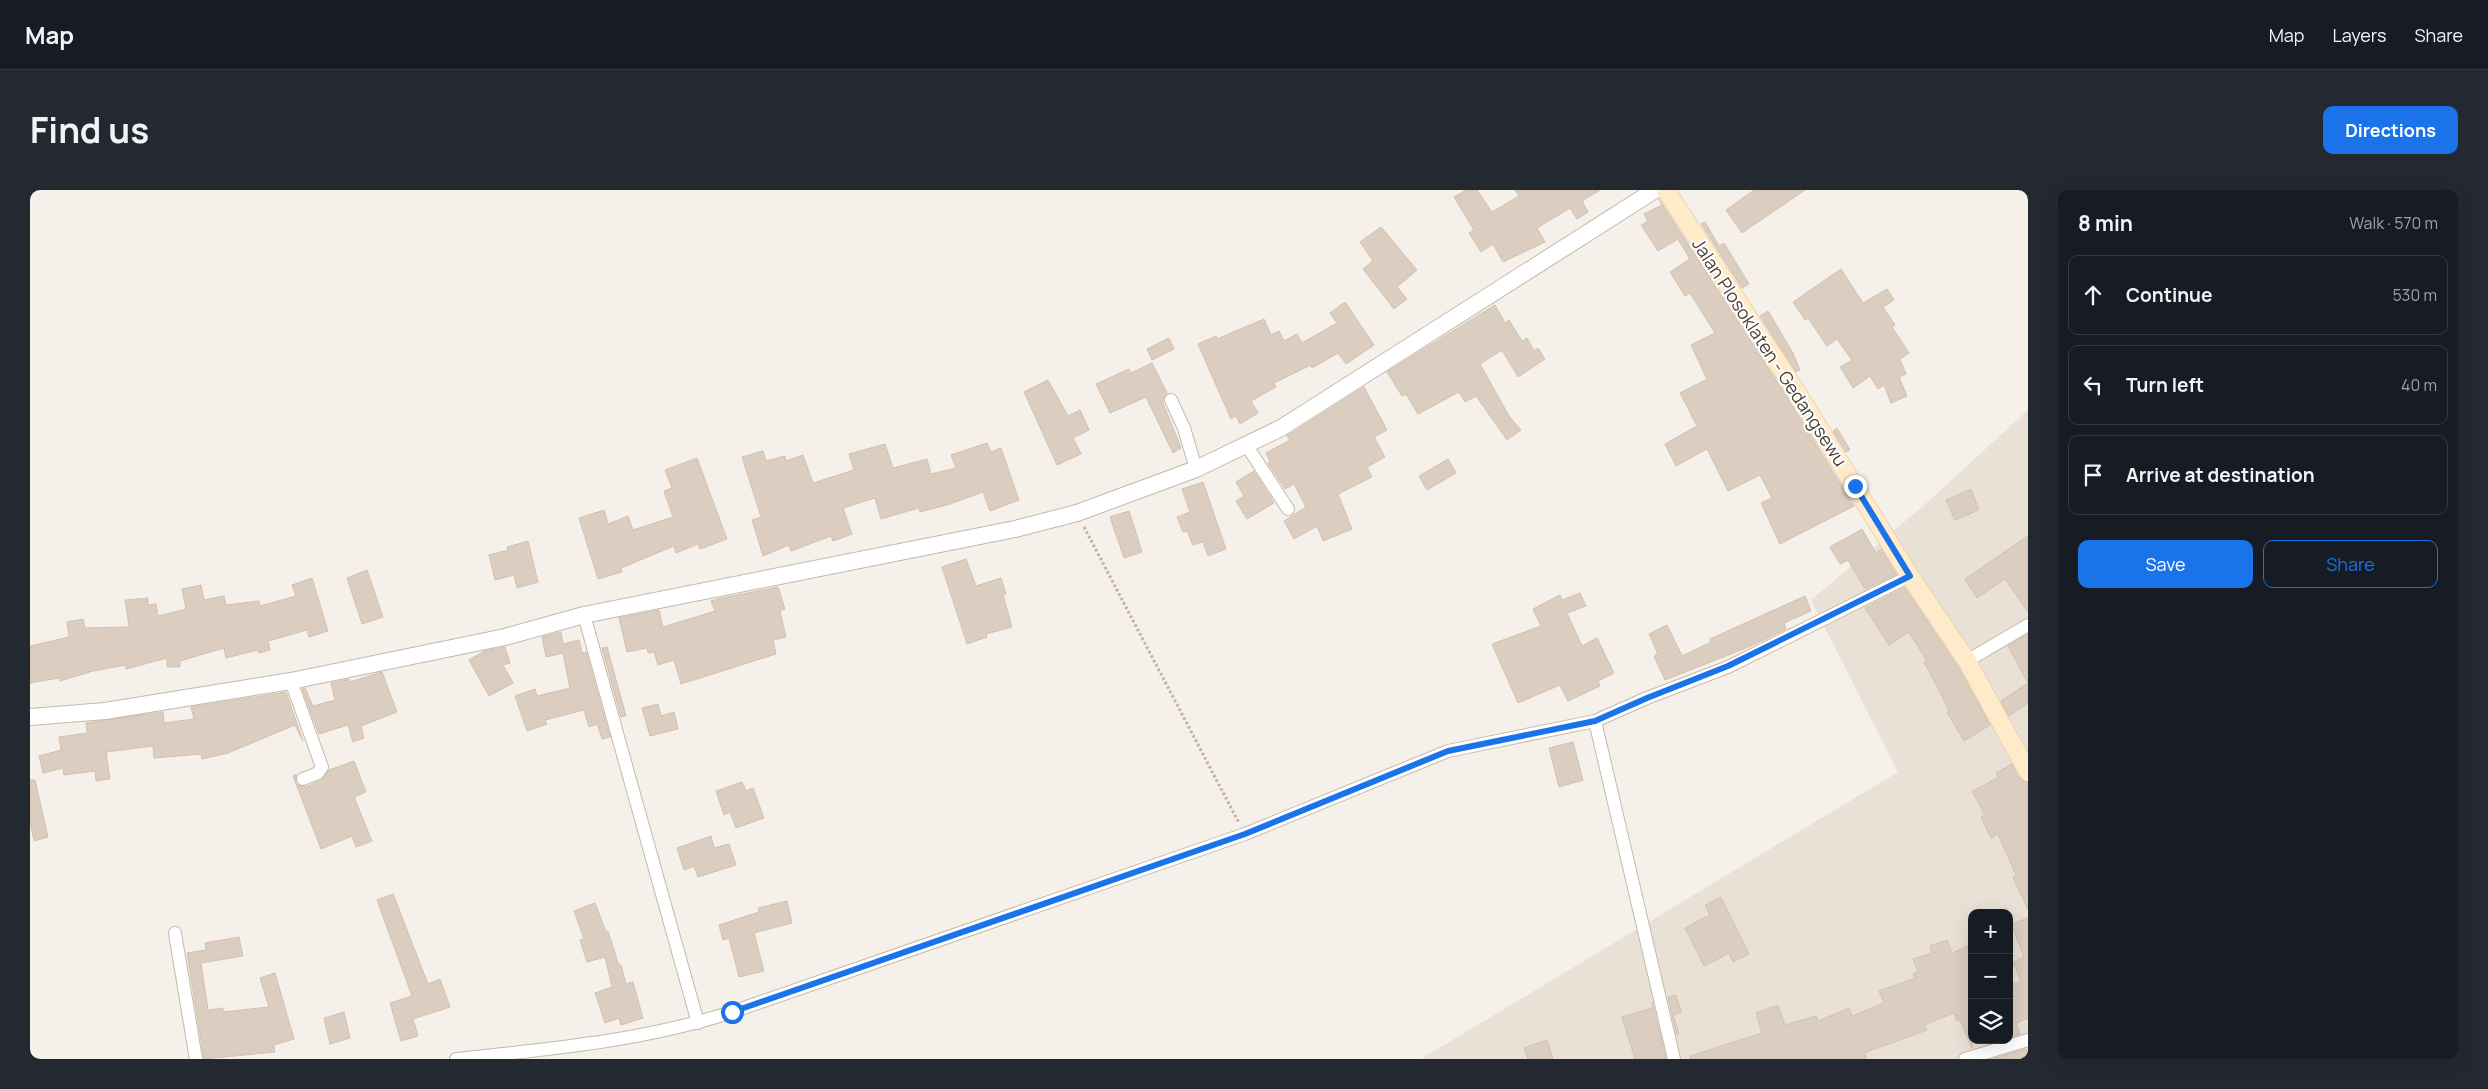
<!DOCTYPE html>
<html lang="en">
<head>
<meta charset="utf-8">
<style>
  body { margin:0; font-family:Manrope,sans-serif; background:#242831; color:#f1f3f6 }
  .controls { position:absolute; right:15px; bottom:15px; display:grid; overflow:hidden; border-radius:10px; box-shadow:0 5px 20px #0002 }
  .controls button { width:45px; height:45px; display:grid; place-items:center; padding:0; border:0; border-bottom:1px solid #363941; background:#171b24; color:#f1f3f6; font:25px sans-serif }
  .stop { position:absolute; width:15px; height:15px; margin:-11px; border:4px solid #1a73e8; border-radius:50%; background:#fff }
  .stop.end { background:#1a73e8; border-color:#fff; box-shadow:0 1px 5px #0008 }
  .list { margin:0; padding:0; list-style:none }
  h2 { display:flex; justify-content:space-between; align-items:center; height:65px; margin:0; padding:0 20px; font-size:21px }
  h2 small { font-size:16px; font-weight:400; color:#9ea1a6 }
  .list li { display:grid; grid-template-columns:32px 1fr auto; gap:15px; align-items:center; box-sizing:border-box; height:80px; margin:0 10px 10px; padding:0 10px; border:1px solid #363941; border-radius:10px }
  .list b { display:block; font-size:19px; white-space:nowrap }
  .list em { font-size:16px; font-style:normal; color:#9ea1a6 }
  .actions { display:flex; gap:10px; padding:15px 20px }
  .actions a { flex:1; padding:11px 0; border:1px solid #1a73e8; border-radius:10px; text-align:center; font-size:18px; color:#1a73e8 }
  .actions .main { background:#1a73e8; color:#fff }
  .icon { flex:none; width:28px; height:28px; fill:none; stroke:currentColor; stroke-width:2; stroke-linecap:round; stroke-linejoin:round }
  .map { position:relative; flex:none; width:1998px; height:869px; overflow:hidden; border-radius:10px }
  header { display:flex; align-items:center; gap:30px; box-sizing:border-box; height:70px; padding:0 25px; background:#171b24; border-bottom:1px solid #363941 }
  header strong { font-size:24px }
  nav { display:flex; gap:28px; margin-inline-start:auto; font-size:18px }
  .intro { display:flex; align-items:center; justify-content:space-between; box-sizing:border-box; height:120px; padding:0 30px }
  h1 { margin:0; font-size:35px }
  .button { padding:12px 22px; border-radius:10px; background:#1a73e8; color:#fff; font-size:18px; font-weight:700 }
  main { display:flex; gap:30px; padding:0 30px }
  aside { flex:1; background:#171b24; border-radius:10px; box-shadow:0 5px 20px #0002 }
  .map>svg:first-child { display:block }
  .residential { fill:#e9e1d6; fill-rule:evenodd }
  .building { fill:#dbcdc0; stroke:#d3c1b0 }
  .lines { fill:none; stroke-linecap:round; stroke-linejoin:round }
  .minor-casing { stroke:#c4b9ad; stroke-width:14 }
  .tertiary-casing { stroke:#c4b9ad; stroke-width:18 }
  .secondary-casing { stroke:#dbc198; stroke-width:19 }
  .path { stroke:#c4b09b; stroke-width:3; stroke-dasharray:2.5 2.5; stroke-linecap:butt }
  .minor { stroke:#fff; stroke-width:12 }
  .tertiary { stroke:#fff; stroke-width:16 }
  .secondary { stroke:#ffebc9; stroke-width:18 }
  .route { stroke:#1a73e8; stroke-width:6 }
  .labels { text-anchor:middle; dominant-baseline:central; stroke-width:4; stroke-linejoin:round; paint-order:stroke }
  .street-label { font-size:18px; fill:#494036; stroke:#fff }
</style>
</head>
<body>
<header>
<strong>Map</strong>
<nav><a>Map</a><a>Layers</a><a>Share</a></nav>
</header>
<div class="intro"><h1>Find us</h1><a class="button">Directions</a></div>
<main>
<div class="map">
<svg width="1998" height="869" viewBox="0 0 1998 869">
  <rect width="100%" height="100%" fill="#f5f0e9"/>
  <path class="residential" d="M1998,220V869H1391L1868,582L1781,410L1891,318ZM1942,723H1979V850H1942Z"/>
  <g class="building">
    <polygon points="1436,0 1447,0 1462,22 1489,6 1485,0 1570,0 1552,11 1558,22 1547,29 1540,18 1507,38 1515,52 1473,72 1463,54 1451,62 1439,43 1444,40 1424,7"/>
    <polygon points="1724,0 1775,0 1712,43 1696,20"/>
    <polygon points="1629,9 1757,207 1824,316 1750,354 1731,313 1742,308 1730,285 1698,301 1677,259 1646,276 1635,254 1667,236 1650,203 1677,189 1661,155 1685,143 1660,103 1655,106 1640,82 1660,69 1648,49 1628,61 1611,35 1618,31 1614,24 1632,15"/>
    <polygon points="1675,32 1689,56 1694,53 1719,94 1712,98 1671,34"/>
    <polygon points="1351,37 1387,80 1367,97 1377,109 1364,119 1333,79 1343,71 1330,52"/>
    <polygon points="1811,79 1833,113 1857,99 1864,110 1853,117 1865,135 1862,137 1879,163 1870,169 1876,184 1869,187 1877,206 1861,213 1854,195 1848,199 1840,186 1823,198 1810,177 1822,170 1807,149 1797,156 1778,128 1775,130 1763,112"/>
    <polygon points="1315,112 1344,155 1316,174 1308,163 1282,178 1281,175 1244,193 1246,197 1221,211 1228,223 1210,234 1206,226 1201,229 1168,154 1186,146 1187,149 1234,129 1241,145 1249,141 1254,151 1267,144 1272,153 1307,133 1300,123"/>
    <polygon points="1465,115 1475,133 1479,130 1492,151 1497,148 1504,161 1508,158 1515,169 1488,187 1472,160 1450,174 1479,226 1491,240 1477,250 1446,206 1435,212 1429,202 1388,224 1376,204 1372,206 1357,182"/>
    <polygon points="1738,121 1763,163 1770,180 1766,182 1730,126"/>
    <polygon points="1139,148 1144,159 1122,170 1117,159"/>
    <polygon points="1122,173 1137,203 1133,209 1133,213 1151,258 1143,263 1116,207 1080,223 1066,194 1099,179 1101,183"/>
    <polygon points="1018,190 1038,226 1050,220 1059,240 1043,248 1051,264 1027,275 994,202"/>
    <polygon points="1334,197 1357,240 1344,247 1355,267 1337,277 1342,287 1308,304 1322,339 1293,351 1287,336 1264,349 1254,331 1276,317 1264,294 1255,299 1238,273 1240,271 1236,263 1260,250 1257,246"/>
    <polygon points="1807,238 1820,260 1816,262 1803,241"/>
    <polygon points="957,253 961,262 971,258 989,310 960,321 953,302 920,314 890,322 889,318 851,329 845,308 813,318 822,344 803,351 801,346 761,361 759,355 733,366 722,330 731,327 712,267 733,261 736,271 755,266 756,271 773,265 783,293 824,280 819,264 855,254 863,278 897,269 901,284 926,278 921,265"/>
    <polygon points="667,268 697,349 670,359 668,354 646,363 644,356 591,378 592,382 568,389 549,328 574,320 578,334 598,326 603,340 643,327 634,301 642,298 635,280"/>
    <polygon points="1418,269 1426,283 1397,300 1389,286"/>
    <polygon points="1224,281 1244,313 1217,329 1206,311 1214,306 1206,292"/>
    <polygon points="1173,292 1196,359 1178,366 1173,352 1163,355 1157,341 1153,342 1147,327 1160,322 1152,299"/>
    <polygon points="1941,299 1949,320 1925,330 1916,310"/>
    <polygon points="1099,321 1112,362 1094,368 1080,327"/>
    <polygon points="1832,339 1846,363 1851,359 1866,384 1835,399 1818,370 1810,374 1800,357"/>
    <polygon points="1998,346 1998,422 1975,389 1947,408 1935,389"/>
    <polygon points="498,351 508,392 487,398 484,385 465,390 459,365 478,360 477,357"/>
    <polygon points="936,369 946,396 971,388 976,404 973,405 982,437 956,444 957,447 937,454 912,377"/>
    <polygon points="337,380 353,427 332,434 317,388"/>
    <polygon points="282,388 298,441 279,447 277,440 238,451 240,460 229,463 228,460 196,468 194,458 150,471 150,477 137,477 137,468 96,479 95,475 63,481 30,491 29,488 0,493 0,456 39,447 37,432 53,429 55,438 99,437 95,410 118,408 118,415 126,414 128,426 156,419 152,399 171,395 174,410 194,406 196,415 229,411 230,416 266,406 262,395"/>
    <polygon points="748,397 755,419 750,421 756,447 743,450 746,464 651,494 644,470 628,475 624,462 618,463 617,458 597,462 589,428 629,420 633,437 685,421 681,411 687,409"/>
    <polygon points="1875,398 1928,477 1960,535 1934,551 1917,522 1919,521 1911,504 1894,472 1897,471 1879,442 1859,455 1835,418"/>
    <polygon points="1550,403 1556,416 1537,423 1552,456 1567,448 1584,483 1568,491 1570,496 1538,511 1530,495 1488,513 1462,454 1511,436 1503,419 1530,405 1532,410"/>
    <polygon points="1775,406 1781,421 1754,433 1756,439 1721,456 1635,490 1624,466 1628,464 1619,444 1637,435 1652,466 1681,452 1680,449"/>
    <polygon points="531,442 533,454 549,450 552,463 556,462 580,547 572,549 567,534 559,537 554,520 515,530 517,534 497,541 485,506 505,499 507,506 540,498 533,463 516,467 512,447"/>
    <polygon points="1998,444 1998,513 1979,526 1971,511 1998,493 1978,456"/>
    <polygon points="475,457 480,473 473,475 483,493 459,506 439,470 454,461"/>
    <polygon points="577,457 596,526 591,527 572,458"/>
    <polygon points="352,482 367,522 331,536 334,548 323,552 318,535 289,544 272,499 275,498 283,516 305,510 301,493 319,489 320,492"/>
    <polygon points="256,502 273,551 265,535 198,563 172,569 171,564 124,568 123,556 76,562 80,589 66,591 65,581 34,585 33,578 13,583 9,566 31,560 29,547 57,543 56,533 133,522 134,533 164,529 161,517"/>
    <polygon points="628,514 631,526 644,522 648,539 620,546 612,518"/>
    <polygon points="1543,552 1553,590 1529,597 1519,558"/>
    <polygon points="324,571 336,602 324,607 342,651 326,657 322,646 291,659 263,586 266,584 265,592 268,595 276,597 292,590 299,580"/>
    <polygon points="1982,574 1989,588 1998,593 1998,720 1983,687 1986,685 1968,644 1961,648 1951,627 1955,625 1942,601 1968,588 1966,583"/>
    <polygon points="0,590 5,590 18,647 4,651 0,632"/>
    <polygon points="712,592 716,601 723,598 734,628 706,638 700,622 694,625 686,601"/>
    <polygon points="681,646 684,658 699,654 706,675 668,687 664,676 654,680 647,658"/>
    <polygon points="363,704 398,794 410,789 420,817 383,829 388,846 371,851 360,813 382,806 347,710"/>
    <polygon points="1691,707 1719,764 1703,772 1699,763 1674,776 1655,738 1680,725 1675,715"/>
    <polygon points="757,711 762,733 724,743 734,781 709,787 699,748 693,750 689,735 729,722 728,718"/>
    <polygon points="565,713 576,742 578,741 589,776 591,775 596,794 603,792 613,828 591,835 589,828 575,833 565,803 582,797 575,767 557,772 550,750 554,749 544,721"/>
    <polygon points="1998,728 1998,828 1986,833 1990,844 1979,847 1979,796 1991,791 1983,772 1994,767 1981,734"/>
    <polygon points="209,747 213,766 171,773 178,820 193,818 193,822 239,817 230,788 245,783 264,849 244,855 245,862 174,869 157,763 176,760 175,753"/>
    <polygon points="1917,750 1922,763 1942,754 1942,858 1930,830 1927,831 1924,823 1894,835 1897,840 1834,863 1837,869 1661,869 1660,866 1732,843 1726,823 1748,815 1755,835 1786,826 1788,831 1819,818 1822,826 1854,813 1849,801 1885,788 1883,784 1888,782 1883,769 1902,763 1900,756"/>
    <polygon points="1646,805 1651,822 1643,825 1649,844 1647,845 1638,807"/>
    <polygon points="1622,812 1636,869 1605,869 1592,827 1623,818"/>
    <polygon points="314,822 320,848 300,854 294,828"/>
    <polygon points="1517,850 1523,869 1498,869 1494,858"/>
    <polygon points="1996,859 1998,869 1963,869"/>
  </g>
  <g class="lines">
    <g class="minor-casing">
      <g id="minor">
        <polyline points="1141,210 1154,238 1166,279"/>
        <polyline points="1217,256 1258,319"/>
        <polyline points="554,425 668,833"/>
        <polyline points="1937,471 1998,435"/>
        <polyline points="261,491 292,577 288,583 273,589"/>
        <polyline points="1565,531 1644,869"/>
        <polyline points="145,743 166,869"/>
        <path d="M426,869C519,859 613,851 702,822L1215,644L1418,561L1565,531L1617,508L1698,477L1880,386"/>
        <polyline points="1935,869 1998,850"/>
      </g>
    </g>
    <g class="tertiary-casing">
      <polyline id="tertiary" points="0,527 75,521 261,491 475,447 554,425 985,339 1047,323 1166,279 1251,238 1625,0"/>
    </g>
    <g class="secondary-casing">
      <polyline id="secondary" points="1636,0 1766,201 1880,386 1937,471 1998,582"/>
    </g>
    <polyline class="path" points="1054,337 1209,633"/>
    <use href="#minor" class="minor"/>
    <use href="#tertiary" class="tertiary"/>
    <use href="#secondary" class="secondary"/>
  </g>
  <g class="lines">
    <polyline class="route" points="702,822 1215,644 1418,561 1565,531 1617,508 1698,476 1880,386 1825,296"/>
  </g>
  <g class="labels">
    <g class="street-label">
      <text transform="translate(1740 162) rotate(57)">Jalan Plosoklaten - Gedangsewu</text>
    </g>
  </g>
</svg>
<div class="controls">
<button>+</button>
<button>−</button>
<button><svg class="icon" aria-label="layers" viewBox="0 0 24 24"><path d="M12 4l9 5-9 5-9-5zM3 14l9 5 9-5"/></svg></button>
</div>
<div class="stop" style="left:702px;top:822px"></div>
<div class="stop end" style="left:1825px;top:296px"></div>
</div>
<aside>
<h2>8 min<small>Walk · 570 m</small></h2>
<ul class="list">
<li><svg class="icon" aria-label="ahead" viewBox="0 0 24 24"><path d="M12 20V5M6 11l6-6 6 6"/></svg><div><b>Continue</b></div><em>530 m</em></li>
<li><svg class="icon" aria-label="left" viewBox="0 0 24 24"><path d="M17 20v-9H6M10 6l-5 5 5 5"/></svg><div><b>Turn left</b></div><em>40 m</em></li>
<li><svg class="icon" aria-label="arrive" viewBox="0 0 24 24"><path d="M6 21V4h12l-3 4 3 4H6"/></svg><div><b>Arrive at destination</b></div></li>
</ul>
<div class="actions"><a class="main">Save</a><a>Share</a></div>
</aside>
</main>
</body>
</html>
